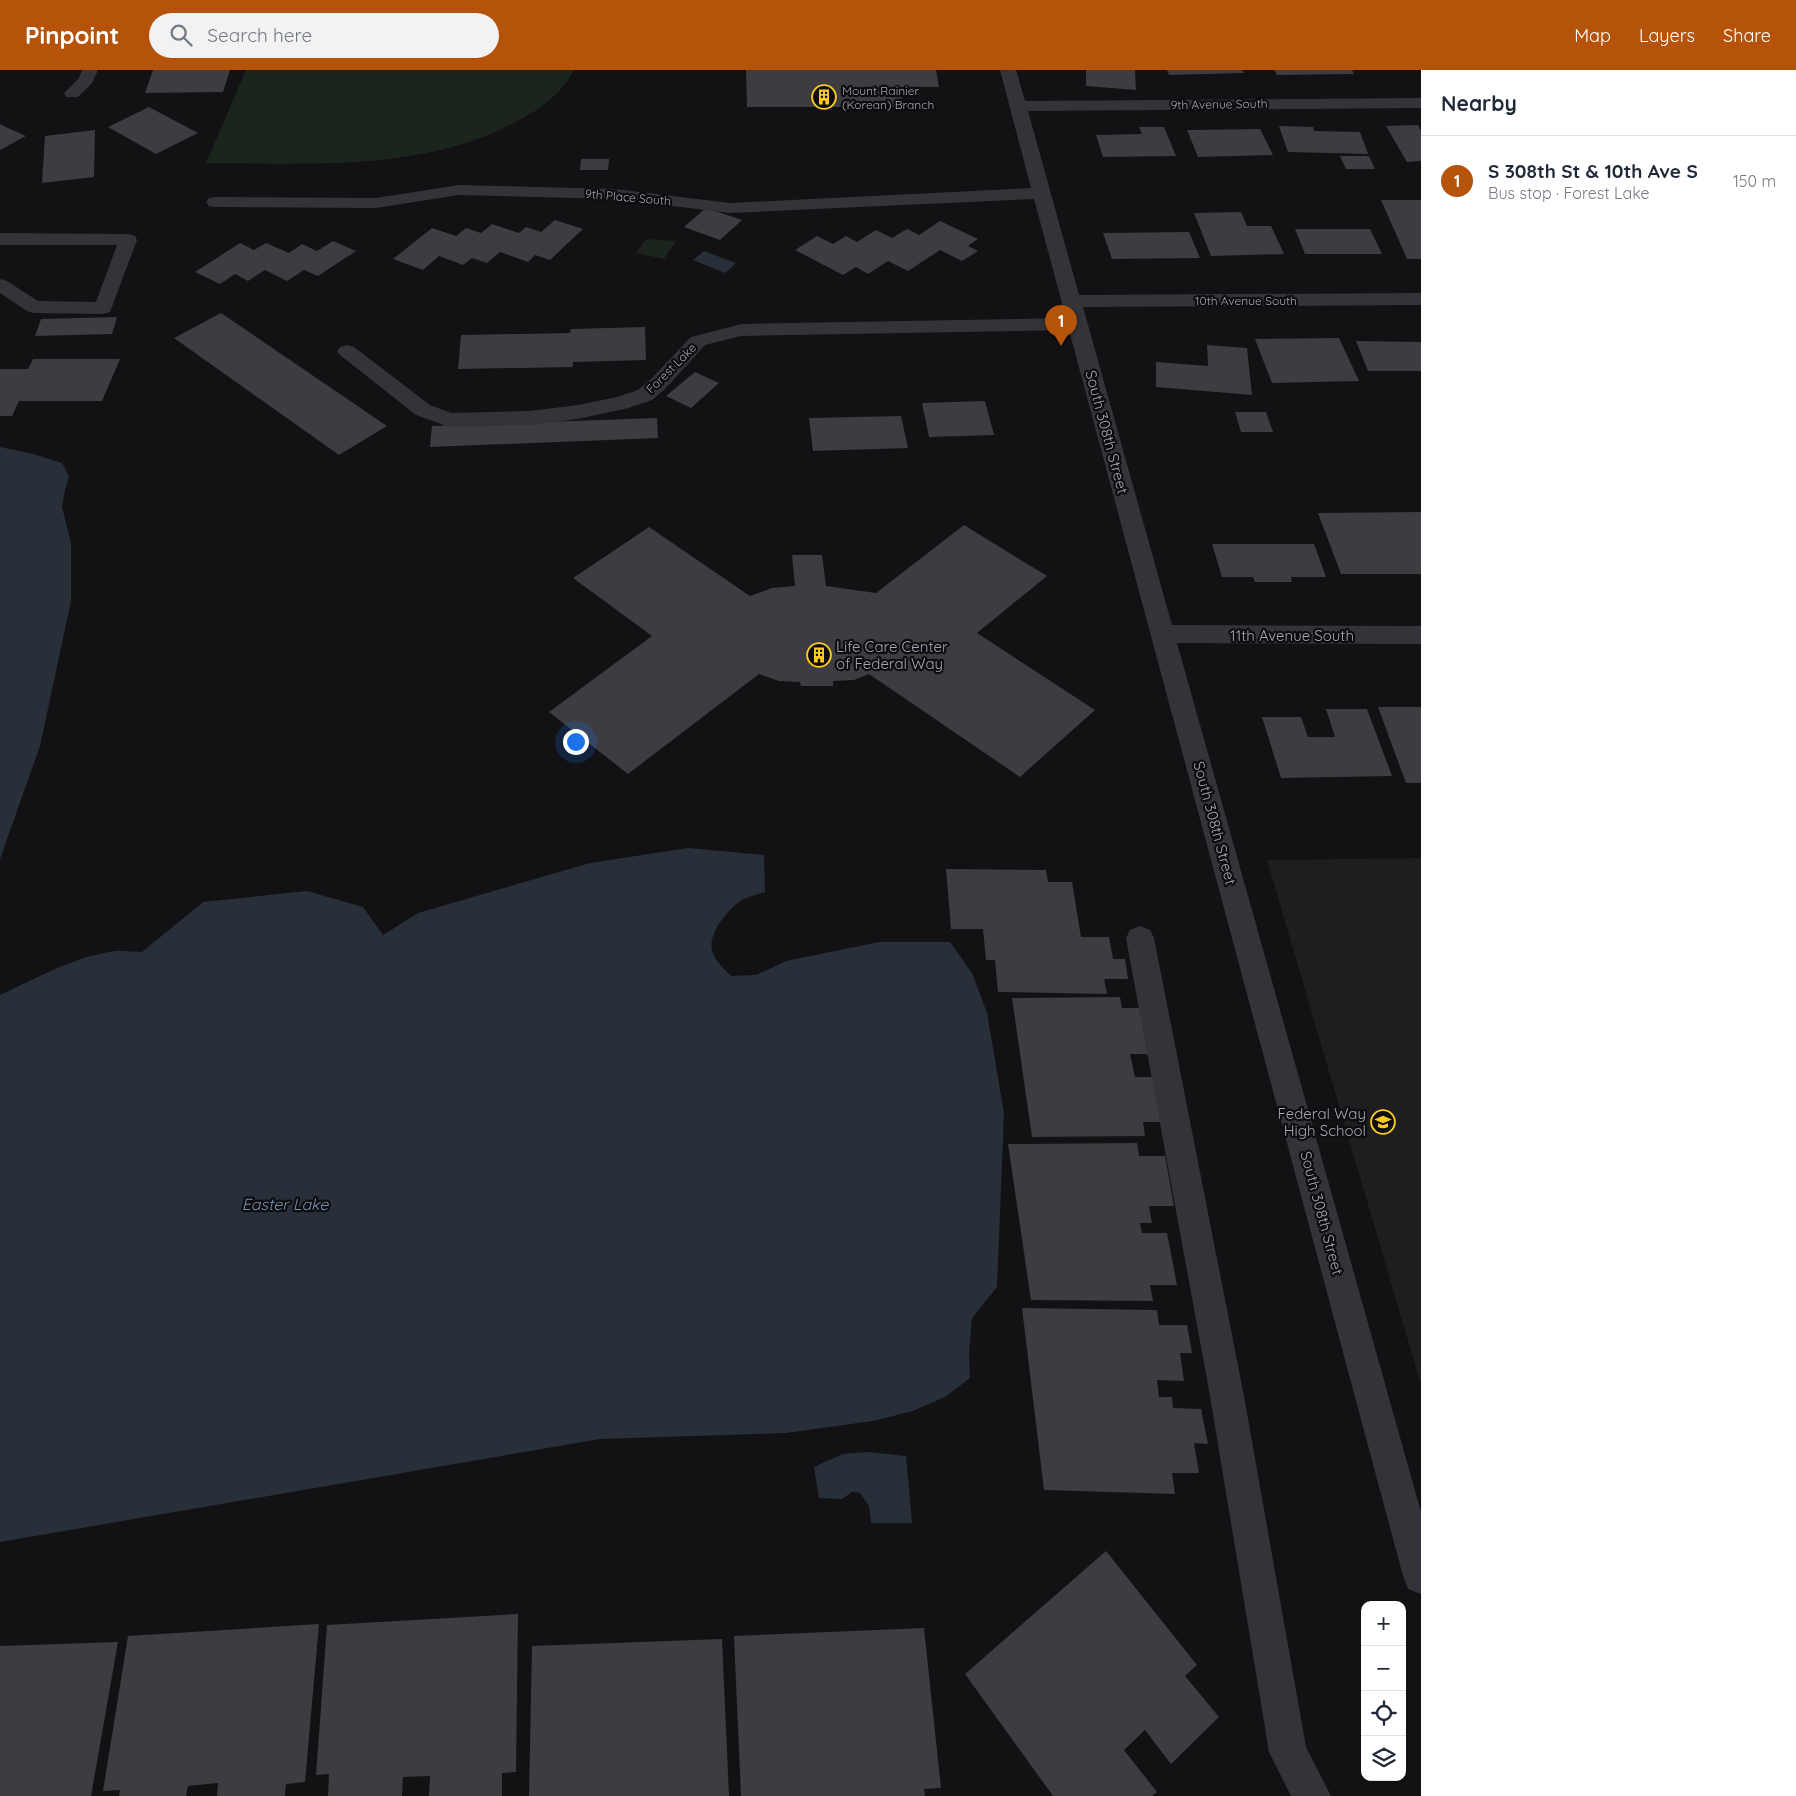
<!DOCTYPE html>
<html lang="en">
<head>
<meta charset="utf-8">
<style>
  body { margin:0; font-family:Quicksand,sans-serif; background:#f2f2f3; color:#1f2937 }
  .controls { position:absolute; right:15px; bottom:15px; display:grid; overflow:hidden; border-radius:10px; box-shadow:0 1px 4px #0004 }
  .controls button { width:45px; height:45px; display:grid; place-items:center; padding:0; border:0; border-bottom:1px solid #e0e1e3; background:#fff; color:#1f2937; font:25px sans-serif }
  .you { position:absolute; left:575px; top:671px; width:18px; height:18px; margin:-12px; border:4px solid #fff; border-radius:50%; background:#1a73e8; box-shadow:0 0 0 8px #1a73e833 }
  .badge { display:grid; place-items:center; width:32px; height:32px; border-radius:50%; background:#b45309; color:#fff; font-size:16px; font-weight:700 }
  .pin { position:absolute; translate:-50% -41px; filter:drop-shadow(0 1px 2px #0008) }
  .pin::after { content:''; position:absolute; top:26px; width:18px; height:15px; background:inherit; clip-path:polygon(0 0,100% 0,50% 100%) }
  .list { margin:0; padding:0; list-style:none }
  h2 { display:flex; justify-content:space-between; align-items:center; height:65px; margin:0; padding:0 20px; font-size:21px }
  h2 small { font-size:16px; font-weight:400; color:#747a83 }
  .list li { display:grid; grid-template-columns:32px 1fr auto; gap:15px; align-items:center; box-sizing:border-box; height:90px; padding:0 20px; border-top:1px solid #e0e1e3 }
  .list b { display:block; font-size:19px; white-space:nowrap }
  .list p { margin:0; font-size:16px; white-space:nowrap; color:#747a83 }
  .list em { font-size:16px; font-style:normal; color:#747a83 }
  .icon { flex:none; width:28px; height:28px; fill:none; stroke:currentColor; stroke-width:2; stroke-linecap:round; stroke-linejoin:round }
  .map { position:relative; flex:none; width:1421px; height:1726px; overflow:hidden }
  header { display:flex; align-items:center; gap:30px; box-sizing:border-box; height:70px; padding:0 25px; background:#b45309; color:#fff }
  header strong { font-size:24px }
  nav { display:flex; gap:28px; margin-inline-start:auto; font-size:18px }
  .search { width:350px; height:45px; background:#f2f2f3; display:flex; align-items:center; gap:12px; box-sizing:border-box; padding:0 18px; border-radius:28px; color:#747a83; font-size:19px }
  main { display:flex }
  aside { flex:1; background:#fff }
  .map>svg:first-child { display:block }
  .built { fill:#1e1e21 }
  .green { fill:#1c241e }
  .water { fill:#282f38 }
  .building { fill:#3c3c41 }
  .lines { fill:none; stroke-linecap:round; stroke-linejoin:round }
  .minor { fill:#333339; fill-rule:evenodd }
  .labels { text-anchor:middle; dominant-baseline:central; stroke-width:4.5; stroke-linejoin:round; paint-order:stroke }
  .far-poi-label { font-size:12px; fill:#a3a7b5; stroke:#0d0d0f; text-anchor:start }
  .far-street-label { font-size:12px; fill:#a3a7b5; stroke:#0d0d0f }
  .street-label { font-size:15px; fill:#a3a7b5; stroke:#0d0d0f }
  .poi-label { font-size:15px; fill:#a3a7b5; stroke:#0d0d0f; text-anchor:start }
  .water-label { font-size:16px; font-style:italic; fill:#7791b3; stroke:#0d0d0f }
</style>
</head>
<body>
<header>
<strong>Pinpoint</strong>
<div class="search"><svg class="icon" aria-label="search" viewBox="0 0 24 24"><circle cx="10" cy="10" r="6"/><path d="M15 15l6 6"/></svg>Search here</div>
<nav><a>Map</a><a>Layers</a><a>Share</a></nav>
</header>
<main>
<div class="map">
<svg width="1421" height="1726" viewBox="0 0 1421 1726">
  <rect width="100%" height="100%" fill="#121214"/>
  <polygon class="built" points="1421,788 1421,1315 1267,790"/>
  <g class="green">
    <path d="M246,0H574C560,26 538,41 512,54C418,102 309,93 206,93Z"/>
    <polygon points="646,169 676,171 664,189 636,183"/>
  </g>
  <g class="water">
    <polygon points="704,181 736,193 725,203 693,190"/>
    <polygon points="0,377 33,384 62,393 69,406 65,420 62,437 71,473 71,531 40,676 0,789"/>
    <path d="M688,778L764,785L765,822C757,825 746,827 739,832C726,842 708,864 712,881C715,891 724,899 731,906L756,905L786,891L879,872H950L972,903L987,943L1004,1043L997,1217L972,1248L969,1283L970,1308L945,1327L913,1341L873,1351L786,1363L600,1369L0,1472V925C37,908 75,886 115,881C124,880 133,882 142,882L203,832L307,821L363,837L383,865L418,843L590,793Z"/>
    <polygon points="867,1382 906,1386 912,1453 871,1453 869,1436 860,1423 852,1422 842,1429 819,1428 814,1397 843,1384"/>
  </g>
  <g class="building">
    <polygon points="153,0 230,0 223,22 145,23"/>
    <polygon points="746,0 936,0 939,17 900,17 903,37 747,37"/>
    <polygon points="1086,0 1135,0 1136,20 1086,16"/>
    <polygon points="1167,0 1242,0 1244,3 1169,5"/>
    <polygon points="1274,0 1352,0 1354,4 1277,5"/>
    <polygon points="149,37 198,63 156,84 108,57"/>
    <polygon points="0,54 10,59 26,66 0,80"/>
    <polygon points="1418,55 1421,61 1421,91 1407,92 1386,56"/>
    <polygon points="1279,56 1313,57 1314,61 1360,62 1368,84 1288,82"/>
    <polygon points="1139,57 1164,57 1176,86 1103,87 1096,65 1142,64"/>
    <polygon points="1260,59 1273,85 1198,87 1187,60"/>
    <polygon points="95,60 94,107 42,113 45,66"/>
    <polygon points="1340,86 1369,86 1375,99 1346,99"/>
    <polygon points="581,89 609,89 608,100 580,100"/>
    <polygon points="1381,130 1421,130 1421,189 1407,189"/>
    <polygon points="706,138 742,150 720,170 684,157"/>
    <polygon points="1241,142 1247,156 1271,156 1284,184 1211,186 1194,143"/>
    <polygon points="555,150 583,159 550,190 535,185 528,192 500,182 487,193 472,188 463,195 439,186 423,200 393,189 432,158 456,166 466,158 481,163 492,154 519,163 526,157 541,162"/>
    <polygon points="940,151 978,169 968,176 978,181 962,191 940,180 908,201 888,191 868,204 856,197 843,205 795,180 817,166 833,174 846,166 857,172 876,160 892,168 907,159 919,165"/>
    <polygon points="1295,159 1370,159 1382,184 1305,184"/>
    <polygon points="1189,162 1200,188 1112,189 1103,163"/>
    <polygon points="333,171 356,181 318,206 304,200 287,211 265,200 248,211 235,204 220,214 195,202 240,173 254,180 266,173 289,183 302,174 317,181"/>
    <polygon points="221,243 387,356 339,385 174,268"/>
    <polygon points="117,247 112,264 35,266 41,249"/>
    <polygon points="645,257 646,290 573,292 573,297 458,299 461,265 570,263 571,259"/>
    <polygon points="1339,268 1359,311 1272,313 1255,269"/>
    <polygon points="1356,271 1421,272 1421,301 1368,301"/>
    <polygon points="1207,275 1247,278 1252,325 1156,317 1156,292 1208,296"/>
    <polygon points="33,289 120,289 102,331 19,331 12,346 0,346 0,299 28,299"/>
    <polygon points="695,302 719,313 691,338 666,326"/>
    <polygon points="985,331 994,365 929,367 922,333"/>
    <polygon points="1235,342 1266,342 1273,362 1241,362"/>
    <polygon points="901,346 908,378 813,381 809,348"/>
    <polygon points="657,348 658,368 430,377 432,356"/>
    <polygon points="1421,442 1421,504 1341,504 1318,443"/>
    <polygon points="964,455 1047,506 977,563 1095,640 1020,707 869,604 854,610 833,611 833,616 801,616 800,612 779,611 759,604 628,704 549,642 652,566 573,508 649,457 750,526 772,518 795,516 792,485 822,485 826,516 876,523"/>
    <polygon points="1212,474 1314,474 1326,507 1291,507 1292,512 1255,512 1253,507 1222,507"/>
    <polygon points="1378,637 1421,637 1421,713 1406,713"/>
    <polygon points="1326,639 1367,639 1392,706 1281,708 1262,647 1301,647 1308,667 1335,667"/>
    <polygon points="946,799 1046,800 1048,812 1072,812 1081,867 1109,867 1113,889 1125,889 1128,909 1104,909 1107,924 998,922 995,890 986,890 983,859 951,859"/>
    <polygon points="1120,927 1122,938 1146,938 1156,984 1130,984 1135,1007 1159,1007 1168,1052 1143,1052 1145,1066 1032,1067 1012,928"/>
    <polygon points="1137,1073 1139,1086 1165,1086 1174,1136 1149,1136 1152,1153 1140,1153 1142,1163 1167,1163 1177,1215 1150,1215 1153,1231 1031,1230 1008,1074"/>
    <polygon points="1022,1238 1157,1240 1159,1255 1187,1255 1192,1283 1180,1283 1184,1311 1157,1310 1159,1327 1172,1327 1173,1338 1201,1339 1208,1374 1194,1373 1199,1403 1172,1403 1175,1424 1044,1420"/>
    <polygon points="1106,1481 1197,1595 1185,1606 1219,1647 1171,1694 1145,1660 1124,1680 1157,1722 1152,1726 1053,1726 965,1604"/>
    <polygon points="518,1544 516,1702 502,1703 502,1726 429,1726 430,1706 403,1707 402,1726 328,1726 329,1704 316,1705 327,1555"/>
    <polygon points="319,1554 305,1712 286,1714 285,1726 217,1726 218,1713 188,1716 186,1726 119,1726 120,1720 103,1721 128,1566"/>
    <polygon points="924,1558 941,1718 924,1719 925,1726 741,1726 734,1566"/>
    <polygon points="722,1569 729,1726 529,1726 532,1576"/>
    <polygon points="118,1572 91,1726 0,1726 0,1576"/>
  </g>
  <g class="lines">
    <g class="minor">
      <polygon points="82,0 98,0 92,13 78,27 66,27 64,23 79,8"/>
      <polygon points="1000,0 1016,0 1025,31 1421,28 1421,38 1028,41 1079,225 1421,223 1421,235 1083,237 1172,555 1421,556 1421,574 1177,573 1421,1442 1421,1524 1408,1519 1403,1506 1069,260 741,266 705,275 665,319 652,330 628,338 578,349 530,355 449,357 416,345 340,285 337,281 340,277 347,275 354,277 430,335 451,343 530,341 578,335 617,327 638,320 651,309 691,267 741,254 1066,248 1034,129 730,143 615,129 459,125 376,138 215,137 209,136 206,132 209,128 215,127 376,128 459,115 615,119 730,133 1031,118"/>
      <polygon points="0,163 128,164 135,166 137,170 110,242 103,244 34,243 27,241 0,223 0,209 7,211 38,231 96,232 117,175 0,175"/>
      <polygon points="1140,856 1150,860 1154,868 1244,1326 1306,1677 1331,1726 1291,1726 1269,1682 1210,1326 1126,868 1130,860"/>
    </g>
  </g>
  <defs>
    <g id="building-ring" transform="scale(1.25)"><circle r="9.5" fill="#0d0d0f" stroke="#fdca21" stroke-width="1.5"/><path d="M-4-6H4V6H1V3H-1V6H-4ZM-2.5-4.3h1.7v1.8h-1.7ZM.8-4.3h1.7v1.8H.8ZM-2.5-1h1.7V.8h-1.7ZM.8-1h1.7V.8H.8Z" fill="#fdca21"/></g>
    <g id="school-ring" transform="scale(1.25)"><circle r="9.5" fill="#0d0d0f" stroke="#fdca21" stroke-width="1.5"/><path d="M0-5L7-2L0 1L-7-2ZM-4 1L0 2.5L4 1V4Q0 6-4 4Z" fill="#fdca21"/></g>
  </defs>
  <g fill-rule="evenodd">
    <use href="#building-ring" x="824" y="27"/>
    <use href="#building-ring" x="819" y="585"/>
    <use href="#school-ring" x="1383" y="1052"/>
  </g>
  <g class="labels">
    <g class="far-poi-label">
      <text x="842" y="20">Mount Rainier<tspan x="842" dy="14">(Korean) Branch</tspan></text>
    </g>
    <g class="far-street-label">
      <text transform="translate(1219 34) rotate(-1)">9th Avenue South</text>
      <text transform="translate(628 127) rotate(5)">9th Place South</text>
      <text x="1246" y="230">10th Avenue South</text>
      <text transform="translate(671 298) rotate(-45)">Forest Lake</text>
    </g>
    <g class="street-label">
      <text transform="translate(1107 362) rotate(75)">South 308th Street</text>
      <text x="1292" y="565">11th Avenue South</text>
      <text transform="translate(1215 753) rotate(75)">South 308th Street</text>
      <text transform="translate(1322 1143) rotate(75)">South 308th Street</text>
    </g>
    <g class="poi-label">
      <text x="836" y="576">Life Care Center<tspan x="836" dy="17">of Federal Way</tspan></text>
      <text x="1366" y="1043" text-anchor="end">Federal Way<tspan x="1366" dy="17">High School</tspan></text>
    </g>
    <g class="water-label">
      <text x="285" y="1134">Easter Lake</text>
    </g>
  </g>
</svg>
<div class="controls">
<button>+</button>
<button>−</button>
<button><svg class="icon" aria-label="locate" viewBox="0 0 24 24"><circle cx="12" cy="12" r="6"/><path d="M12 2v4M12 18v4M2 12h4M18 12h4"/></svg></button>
<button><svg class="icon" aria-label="layers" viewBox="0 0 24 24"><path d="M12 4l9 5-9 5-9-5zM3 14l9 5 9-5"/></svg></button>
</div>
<div class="you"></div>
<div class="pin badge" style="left:1061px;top:276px">1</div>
</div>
<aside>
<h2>Nearby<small></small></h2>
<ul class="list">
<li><span class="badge">1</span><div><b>S 308th St &amp; 10th Ave S</b><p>Bus stop · Forest Lake</p></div><em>150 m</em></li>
</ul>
</aside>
</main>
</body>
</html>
